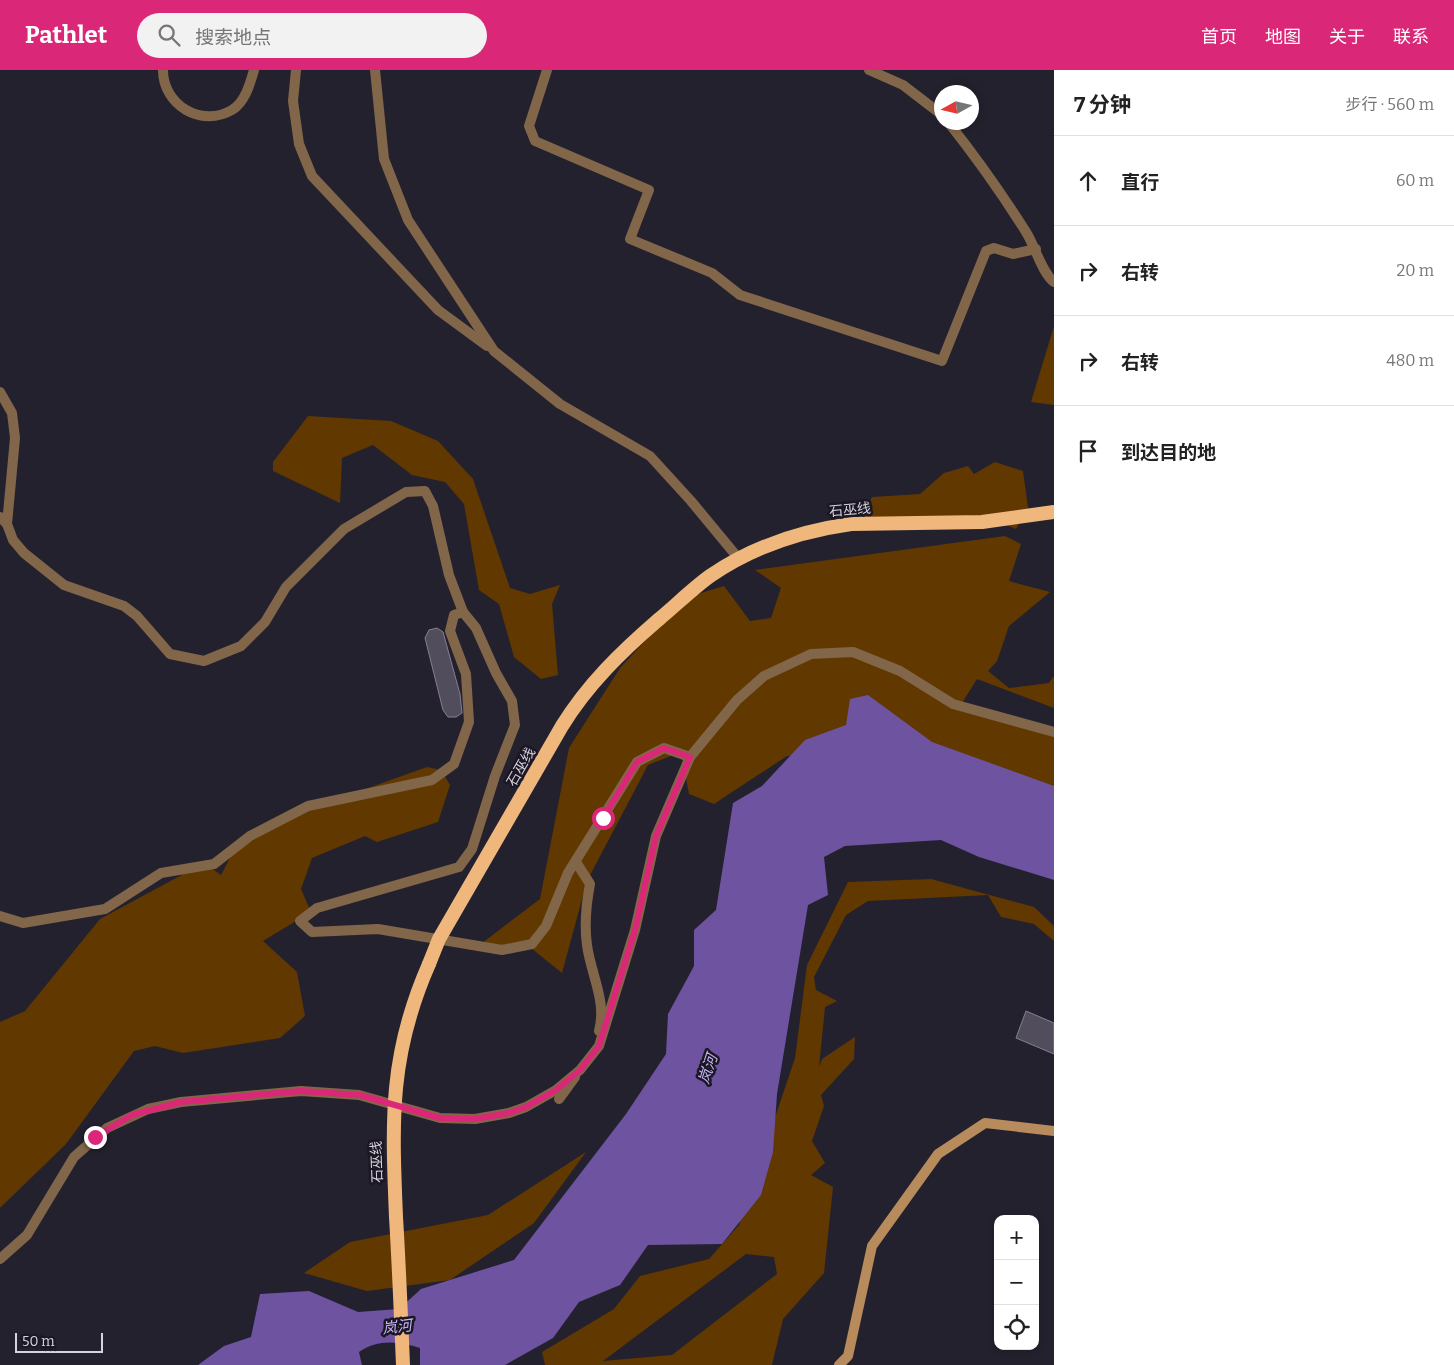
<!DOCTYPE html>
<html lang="zh">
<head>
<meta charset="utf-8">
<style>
  body { margin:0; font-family:Bitter,"Noto Sans SC",serif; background:#f2f2f2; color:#222 }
  .controls { position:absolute; right:15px; bottom:15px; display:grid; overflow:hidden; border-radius:10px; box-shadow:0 2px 8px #0003 }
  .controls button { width:45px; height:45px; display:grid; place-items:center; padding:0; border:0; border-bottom:1px solid #e0e0e0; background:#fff; color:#222; font:25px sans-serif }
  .compass { position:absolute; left:934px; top:15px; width:45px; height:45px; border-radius:50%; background:#fff; box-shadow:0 2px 8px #0003; rotate:262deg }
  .scale { position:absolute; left:15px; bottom:12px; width:88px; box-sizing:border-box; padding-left:5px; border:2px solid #d5d3dc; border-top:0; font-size:14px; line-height:18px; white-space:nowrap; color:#d5d3dc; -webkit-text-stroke:4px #1b1724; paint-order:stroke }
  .stop { position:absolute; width:15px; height:15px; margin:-11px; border:4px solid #db2777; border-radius:50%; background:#fff }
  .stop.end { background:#db2777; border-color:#fff; box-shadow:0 1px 5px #0008 }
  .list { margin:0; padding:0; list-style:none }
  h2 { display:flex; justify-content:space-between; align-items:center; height:65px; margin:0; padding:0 20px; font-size:21px }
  h2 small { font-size:16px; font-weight:400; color:#767676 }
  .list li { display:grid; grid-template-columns:32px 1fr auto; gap:15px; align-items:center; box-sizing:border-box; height:90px; padding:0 20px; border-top:1px solid #e0e0e0 }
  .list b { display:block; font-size:19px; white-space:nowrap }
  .list em { font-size:16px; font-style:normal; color:#767676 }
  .icon { flex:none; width:28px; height:28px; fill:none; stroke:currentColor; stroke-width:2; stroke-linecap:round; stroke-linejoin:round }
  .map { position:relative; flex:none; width:1054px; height:1295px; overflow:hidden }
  header { display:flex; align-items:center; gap:30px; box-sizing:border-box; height:70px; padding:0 25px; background:#db2777; color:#fff }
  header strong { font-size:24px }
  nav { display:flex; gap:28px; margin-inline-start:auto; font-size:18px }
  .search { width:350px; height:45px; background:#f2f2f2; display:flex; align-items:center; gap:12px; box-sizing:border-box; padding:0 18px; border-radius:28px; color:#767676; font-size:19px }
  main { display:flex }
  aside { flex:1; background:#fff }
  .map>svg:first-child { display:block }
  .green { fill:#613800; fill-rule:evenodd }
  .water { fill:#6e53a1 }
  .building { fill:#514d5c; stroke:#858091 }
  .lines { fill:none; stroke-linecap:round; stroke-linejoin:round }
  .minor { stroke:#826649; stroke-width:10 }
  .tertiary { stroke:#826649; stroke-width:10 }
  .secondary { stroke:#b88b5c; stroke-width:10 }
  .trunk { stroke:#f0b77c; stroke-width:14 }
  .trunk-bridge { stroke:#f0b77c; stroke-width:14 }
  .route { stroke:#db2777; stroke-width:6 }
  .labels { text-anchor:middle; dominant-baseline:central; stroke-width:5; stroke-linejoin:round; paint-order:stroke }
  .street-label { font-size:14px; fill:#d5d3dc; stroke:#1b1724 }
  .water-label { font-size:15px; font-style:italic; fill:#c7b4f5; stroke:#1b1724 }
</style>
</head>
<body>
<header>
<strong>Pathlet</strong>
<div class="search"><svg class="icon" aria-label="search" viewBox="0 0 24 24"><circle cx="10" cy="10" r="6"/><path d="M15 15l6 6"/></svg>搜索地点</div>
<nav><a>首页</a><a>地图</a><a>关于</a><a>联系</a></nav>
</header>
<main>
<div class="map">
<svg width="1054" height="1295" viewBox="0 0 1054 1295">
  <rect width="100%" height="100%" fill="#24212e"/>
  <g class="green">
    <polygon points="1054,256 1054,335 1031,332"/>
    <polygon points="308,346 391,351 438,371 473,409 510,518 530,524 560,515 552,534 558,605 541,609 514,587 499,534 479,520 464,434 445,412 412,405 373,375 342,388 340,433 273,401 273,392"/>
    <polygon points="995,392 1023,401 1028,438 1016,459 985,446 859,451 872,427 920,424 944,403 968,396 974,404"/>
    <polygon points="1005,466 1021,474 1009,511 1050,522 1009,556 997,591 988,601 1009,618 1049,613 1054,606 1054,638 977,609 962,633 1054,665 1054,734 894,683 787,686 714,734 689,724 681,682 648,695 587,811 562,903 526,874 473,880 540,829 569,678 620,598 685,528 724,516 750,551 771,548 781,518 755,500"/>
    <polygon points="427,697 441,700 450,715 438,752 377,772 365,766 312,788 301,819 311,842 263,871 297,902 305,946 280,968 183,983 155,976 134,981 66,1074 0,1138 0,952 25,941 100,849 204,793 221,805 232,784 290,746"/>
    <path d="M931,809L1034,837L1054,856V871L1034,854L1001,847L988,825L868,831L846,845L814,907L816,920L837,931L825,937L819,997L822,989L855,967L854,989L821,1025L824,1036L812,1071L825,1093L811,1105L833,1117L824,1203L783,1249L772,1295H545L542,1282L614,1239L640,1206L709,1189L739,1155L795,988L807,895L848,812ZM746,1184L774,1187L777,1204L672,1285L603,1291Z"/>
    <polygon points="586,1082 534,1153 450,1210 367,1221 304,1203 350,1172 488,1145"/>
  </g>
  <path class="water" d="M868,625L932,672L1054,716V810L979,787L941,770L845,776L824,787L828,825L808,835L777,1024L773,1082L761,1125L722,1174L648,1175L620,1215L579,1232L553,1268L505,1295H420V1278C399,1271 377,1269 359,1282L362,1295H198L224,1276L251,1267L260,1224L309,1221L358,1242L399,1239L421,1219L514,1190L626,1044L666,984L668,944L694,896V860L716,840L733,733L762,716L805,670L846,655L850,629Z"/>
  <g class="building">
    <polygon points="437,558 443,562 460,624 462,643 456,647 448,647 443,640 425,568 429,560"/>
    <polygon points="1026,941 1054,953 1054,984 1016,968"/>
  </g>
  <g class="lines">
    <g class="minor">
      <path d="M163,0C163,35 201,58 232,40C245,32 250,14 254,0"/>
      <polyline points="296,0 293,31 299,74 312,106 438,240 487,276"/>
      <polyline points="375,0 384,89 408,150 494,281 560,334 650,386 691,431 739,489"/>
      <polyline points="547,0 529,56 535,71 649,120 630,169 712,203 740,225 942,291 986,181 994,178 1013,184 1036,179"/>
      <polyline points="869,0 903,15 942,45"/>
      <path d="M948,52C976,87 1002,124 1026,162C1035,176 1042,203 1054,212"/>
      <polyline points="0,322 12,343 15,368 7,454"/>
      <polyline points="0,447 7,454 13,470 24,483 64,515 124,536 137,546 170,584 204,591 241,576 265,552 286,517 344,459 406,422 425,421 433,436 449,505 463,542"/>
      <path d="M576,792L590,814C586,835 584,854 587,875C591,905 607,931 599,961"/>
      <polyline points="0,846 23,853 105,839 161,803 214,794 250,766 308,736 432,710 454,694 469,652 466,604 450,561 454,545 463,542 476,558 496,603 512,631 515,655 495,706 472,779 459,797 317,838 300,851 312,862 378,859 502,880 532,874 546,856 568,803 637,692 664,678 690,687"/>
      <polyline points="559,1029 575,1007"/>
    </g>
    <polyline class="tertiary" points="0,1189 27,1165 74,1087 107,1058 148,1039 181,1032 301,1021 359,1025 440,1048 475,1049 509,1043 526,1037 556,1020 580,1000 599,976 635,860 656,766 690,687 737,630 764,606 811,584 853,582 900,601 953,634 1054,662"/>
    <polyline class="secondary" points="839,1295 848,1286 872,1176 938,1084 985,1053 1054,1061"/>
    <path class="trunk" d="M429,894L439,869L562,656C588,614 621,582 658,550C675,536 692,519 710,506C752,477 801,461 851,454L982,452L1054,442"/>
    <path class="trunk-bridge" d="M403,1295C401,1246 399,1196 396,1147C392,1050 389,985 429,894"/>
  </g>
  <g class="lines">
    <polyline class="route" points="95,1067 132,1045 181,1032 301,1021 360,1025 440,1048 474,1049 509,1043 526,1037 556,1020 580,1000 599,976 635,860 656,766 690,687 664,678 637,692 603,748"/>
  </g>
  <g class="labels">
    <g class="street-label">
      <text transform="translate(850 440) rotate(-5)">石巫线</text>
      <text transform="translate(521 697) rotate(-60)">石巫线</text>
      <text transform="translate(377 1092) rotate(-92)">石巫线</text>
    </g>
    <g class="water-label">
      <text transform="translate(708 999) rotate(-72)">岚河</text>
      <text transform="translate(397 1257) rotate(-7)">岚河</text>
    </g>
  </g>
</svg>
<div class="controls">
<button>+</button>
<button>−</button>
<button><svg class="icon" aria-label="locate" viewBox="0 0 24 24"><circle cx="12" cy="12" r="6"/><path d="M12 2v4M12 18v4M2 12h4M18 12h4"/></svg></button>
</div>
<svg class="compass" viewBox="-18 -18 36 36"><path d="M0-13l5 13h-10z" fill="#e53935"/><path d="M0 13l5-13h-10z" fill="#767676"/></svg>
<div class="scale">50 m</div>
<div class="stop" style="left:603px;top:748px"></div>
<div class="stop end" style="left:95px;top:1067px"></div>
</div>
<aside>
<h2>7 分钟<small>步行 · 560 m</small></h2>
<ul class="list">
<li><svg class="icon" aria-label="ahead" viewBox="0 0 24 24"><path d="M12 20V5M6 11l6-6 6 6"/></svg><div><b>直行</b></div><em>60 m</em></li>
<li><svg class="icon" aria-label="right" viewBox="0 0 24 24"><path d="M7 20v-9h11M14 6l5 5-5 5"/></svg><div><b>右转</b></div><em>20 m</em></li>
<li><svg class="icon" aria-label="right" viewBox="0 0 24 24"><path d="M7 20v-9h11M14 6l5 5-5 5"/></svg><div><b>右转</b></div><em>480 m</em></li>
<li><svg class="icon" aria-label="arrive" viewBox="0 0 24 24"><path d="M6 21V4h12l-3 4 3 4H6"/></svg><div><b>到达目的地</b></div></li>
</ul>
</aside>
</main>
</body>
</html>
